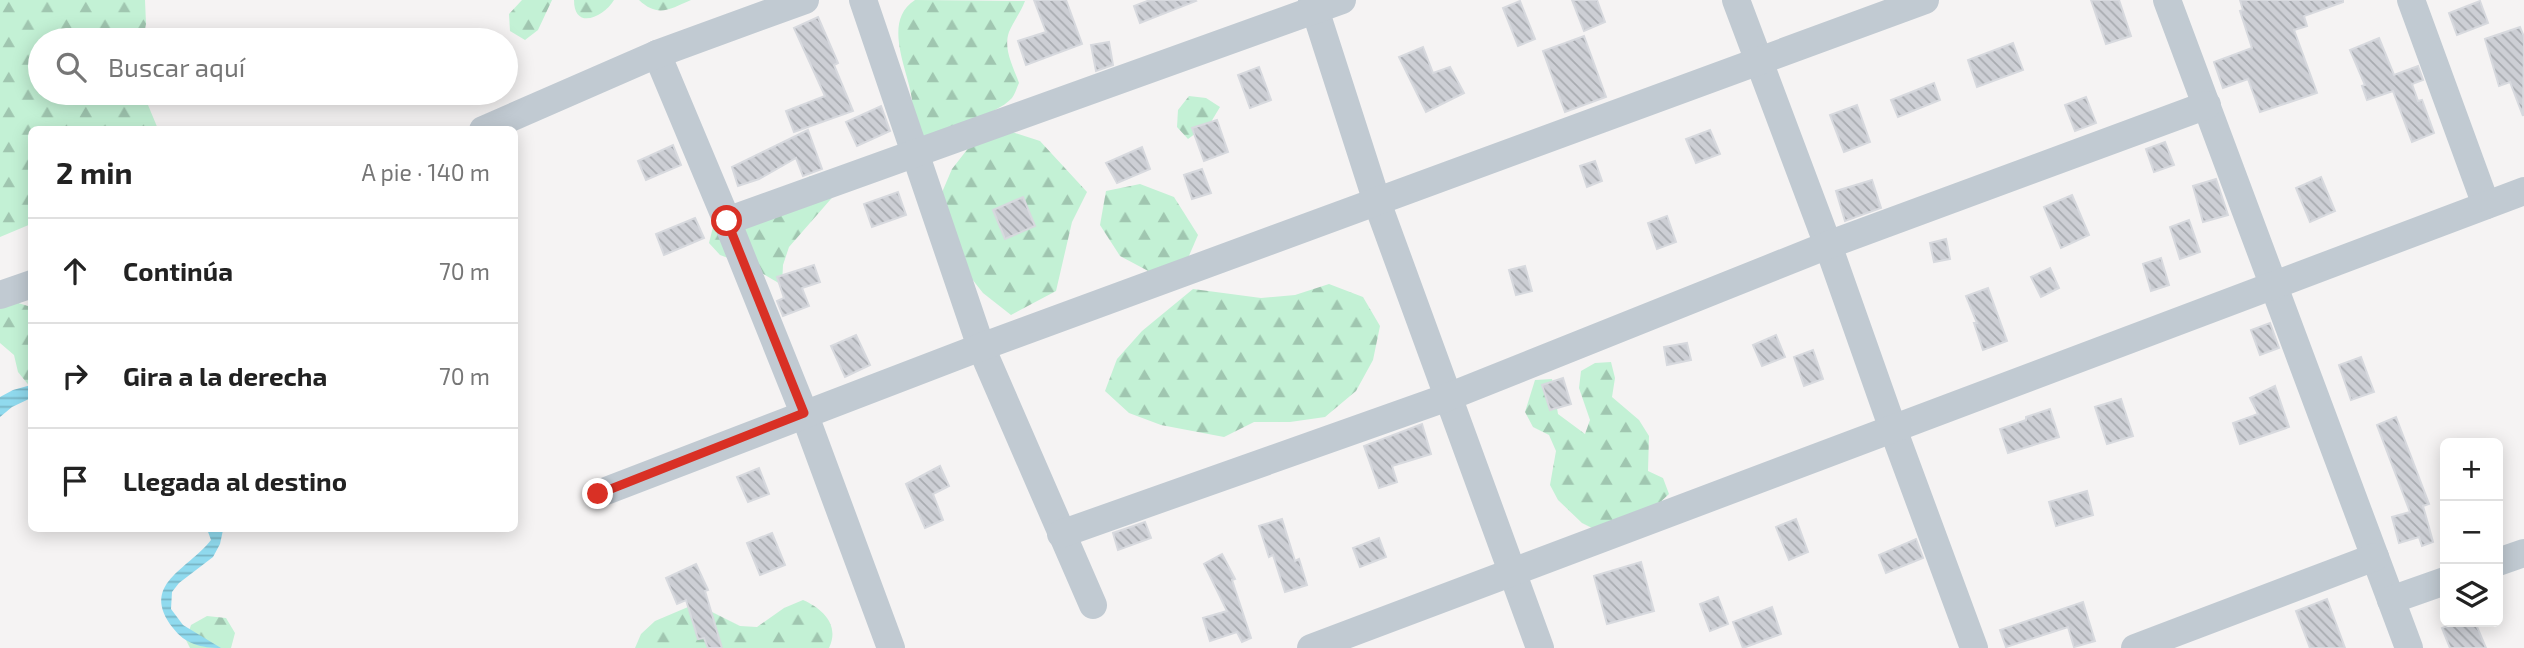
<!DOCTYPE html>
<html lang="es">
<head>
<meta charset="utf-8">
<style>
  body { margin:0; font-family:"Exo 2",sans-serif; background:#f6f6f6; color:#222 }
  .controls { position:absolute; right:21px; bottom:21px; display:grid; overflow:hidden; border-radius:10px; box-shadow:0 4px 18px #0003 }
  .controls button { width:63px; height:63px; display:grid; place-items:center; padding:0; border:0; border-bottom:2px solid #e0e0e0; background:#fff; color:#222; font:35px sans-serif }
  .stop { position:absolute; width:21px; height:21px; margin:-16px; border:5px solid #d93025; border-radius:50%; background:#fff }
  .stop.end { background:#d93025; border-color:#fff; box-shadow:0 2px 7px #0008 }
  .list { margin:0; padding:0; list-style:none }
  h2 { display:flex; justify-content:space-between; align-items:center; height:91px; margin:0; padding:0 28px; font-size:30px }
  h2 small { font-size:23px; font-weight:400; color:#767676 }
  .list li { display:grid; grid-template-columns:46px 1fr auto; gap:21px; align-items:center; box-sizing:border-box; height:105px; padding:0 28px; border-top:2px solid #e0e0e0 }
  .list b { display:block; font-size:26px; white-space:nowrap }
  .list em { font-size:23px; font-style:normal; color:#767676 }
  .icon { flex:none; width:38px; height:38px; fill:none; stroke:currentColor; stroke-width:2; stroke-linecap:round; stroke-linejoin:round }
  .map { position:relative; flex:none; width:2524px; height:648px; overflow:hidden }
  .search { position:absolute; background:#fff; box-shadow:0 4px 18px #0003; left:28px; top:28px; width:490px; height:77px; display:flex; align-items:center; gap:18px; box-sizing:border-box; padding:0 24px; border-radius:38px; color:#767676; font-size:26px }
  .panel { position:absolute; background:#fff; box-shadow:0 4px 18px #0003; left:28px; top:126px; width:490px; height:406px; border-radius:10px }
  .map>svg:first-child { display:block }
  .forest { fill:url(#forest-firs) }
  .water { fill:url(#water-rules) }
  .building { fill:url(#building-back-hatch); stroke:#d7d9de; stroke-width:2 }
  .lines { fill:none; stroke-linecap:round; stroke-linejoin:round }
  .minor { stroke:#c1cad2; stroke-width:28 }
  .route { stroke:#d93025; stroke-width:9 }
</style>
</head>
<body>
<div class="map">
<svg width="2524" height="648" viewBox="0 0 2524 648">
  <defs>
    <pattern id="forest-firs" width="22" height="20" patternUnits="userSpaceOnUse" patternTransform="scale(1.75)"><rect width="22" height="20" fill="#c3f1d5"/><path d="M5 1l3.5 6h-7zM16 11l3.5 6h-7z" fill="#a0c6b0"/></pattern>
    <pattern id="water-rules" width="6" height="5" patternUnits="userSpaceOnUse" patternTransform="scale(1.75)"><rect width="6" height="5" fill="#90daee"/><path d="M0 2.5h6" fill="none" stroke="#78b4c4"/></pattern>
    <pattern id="building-back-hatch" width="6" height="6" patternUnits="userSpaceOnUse" patternTransform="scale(1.75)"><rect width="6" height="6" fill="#cdcfd5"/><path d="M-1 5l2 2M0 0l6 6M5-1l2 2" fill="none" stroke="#a8abb0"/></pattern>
  </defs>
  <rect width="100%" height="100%" fill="#f5f3f3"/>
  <g class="forest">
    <polygon points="0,0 145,0 146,24 143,40 40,40 40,93 143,93 158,129 32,130 31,224 0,237"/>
    <polygon points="522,0 552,0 538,30 525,40 510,31 509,14"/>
    <path d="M574,0H614C604,17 574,31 574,0Z"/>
    <path d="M639,0H691C670,9 658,18 639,0Z"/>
    <path d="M915,0L1025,1C1021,12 1013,22 1009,32C1003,49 1013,66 1019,83C1017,87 1015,94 1012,98C996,116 937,132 913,139C912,127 913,113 912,100C909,71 881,22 915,0Z"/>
    <polygon points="1189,96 1206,98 1220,107 1211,122 1188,139 1177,127 1178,110"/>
    <polygon points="1006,130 1040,141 1087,192 1072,222 1056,291 1011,315 983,293 961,265 940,197 952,169 973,142"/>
    <polygon points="810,176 828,176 837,192 789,247 783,265 782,285 750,266 720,255 709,243 713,227 722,214 795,186"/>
    <polygon points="1140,184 1174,197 1198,235 1185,265 1152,273 1120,256 1100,225 1106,191"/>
    <polygon points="1329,284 1363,297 1380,326 1373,360 1356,391 1325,417 1290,422 1254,422 1224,437 1161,425 1129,413 1105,391 1117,359 1142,331 1193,289 1261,298 1295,295"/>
    <polygon points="12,301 31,307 31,388 18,372 14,355 0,343 0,304"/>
    <polygon points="1611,362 1615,378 1612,397 1639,420 1649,436 1648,471 1663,478 1669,494 1643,518 1598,531 1582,523 1558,500 1550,485 1556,451 1549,435 1533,427 1525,412 1535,380 1552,379 1558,414 1585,434 1590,420 1579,388 1581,371 1595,363"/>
    <path d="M803,600C823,609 840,625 829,648H635L641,634L655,621L688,607L708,610L740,626L757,627L784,608Z"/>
    <polygon points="207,616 226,618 235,633 231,648 190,648 186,640 191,625"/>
  </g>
  <g class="water">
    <polygon points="31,385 31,398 12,407 0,417 0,397 13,390"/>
    <path d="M207,529L223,530L220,544L213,557L179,583L172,592L171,609L183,625L221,648C201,648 185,644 173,628C139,584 188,570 211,540Z"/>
  </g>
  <g class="building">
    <polygon points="1034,0 1066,0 1082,44 1026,65 1018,41 1046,32"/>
    <polygon points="1150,0 1195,0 1196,1 1140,23 1134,6"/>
    <polygon points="1572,0 1597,0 1605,22 1584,31"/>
    <polygon points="2091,0 2119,0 2131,36 2106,44"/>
    <polygon points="2240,0 2343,0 2343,2 2304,16 2307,26 2294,30 2317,93 2260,112 2248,79 2223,88 2214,62 2252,48 2240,11 2243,10"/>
    <polygon points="1520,1 1535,39 1518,46 1503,8"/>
    <polygon points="2480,1 2488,23 2457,35 2449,13"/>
    <polygon points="818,17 838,63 834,65 853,111 794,132 786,111 825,96 794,28"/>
    <polygon points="2520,27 2524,37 2523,116 2510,82 2499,86 2485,39"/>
    <polygon points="1584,36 1606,97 1565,112 1543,51"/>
    <polygon points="2379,38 2394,75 2418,66 2423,80 2412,84 2418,101 2422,100 2434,133 2412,142 2393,91 2367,100 2362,86 2365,85 2350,50"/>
    <polygon points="1109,42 1113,65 1096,71 1091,45"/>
    <polygon points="2013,43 2023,70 1977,87 1968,60"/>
    <polygon points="1423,47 1433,73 1450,67 1464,93 1426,112 1399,57"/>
    <polygon points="1259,67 1271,100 1250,108 1238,75"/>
    <polygon points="1934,83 1940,100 1898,117 1891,100"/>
    <polygon points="2086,97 2096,123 2075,131 2065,105"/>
    <polygon points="1857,105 1870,142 1844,152 1830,115"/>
    <polygon points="881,106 890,131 857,146 846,122"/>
    <polygon points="1217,120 1228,152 1204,161 1192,128"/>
    <polygon points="808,130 822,169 803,176 796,158 759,179 738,186 732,167"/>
    <polygon points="1710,130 1720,154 1696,163 1686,139"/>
    <polygon points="2165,142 2174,165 2154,172 2146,149"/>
    <polygon points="673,145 681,165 646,180 638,161"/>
    <polygon points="1142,147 1150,169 1117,183 1106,163"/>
    <polygon points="1595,161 1602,181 1587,187 1580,166"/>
    <polygon points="1202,169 1211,193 1192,199 1184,175"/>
    <polygon points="2321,177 2335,211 2310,222 2296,188"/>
    <polygon points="2216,179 2228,215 2203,222 2193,186"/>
    <polygon points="1872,180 1881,208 1845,221 1836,191"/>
    <polygon points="898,192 906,215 872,227 864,204"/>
    <polygon points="2072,195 2089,235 2061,248 2044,207"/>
    <polygon points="1023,197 1035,226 1005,239 993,210"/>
    <polygon points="1667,216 1676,242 1657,249 1648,223"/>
    <polygon points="695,218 704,238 664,255 656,234"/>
    <polygon points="2189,220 2200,252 2180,259 2170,227"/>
    <polygon points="1946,239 1950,259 1934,262 1930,243"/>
    <polygon points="2161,258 2169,285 2151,291 2143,264"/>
    <polygon points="814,265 820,282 802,288 809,306 783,316 777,301 784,298 777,277"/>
    <polygon points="1525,266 1532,291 1516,295 1509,270"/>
    <polygon points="2050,268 2059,288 2041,297 2031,277"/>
    <polygon points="1988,288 2007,341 1983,350 1974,323 1977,323 1966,296"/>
    <polygon points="2270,323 2279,348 2260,355 2251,330"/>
    <polygon points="856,335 870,365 845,377 831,346"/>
    <polygon points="1776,335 1785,357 1762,366 1753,345"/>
    <polygon points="1687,343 1691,360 1667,365 1664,347"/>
    <polygon points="1813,350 1823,379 1804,386 1794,357"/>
    <polygon points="2361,357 2374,392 2351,400 2339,365"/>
    <polygon points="1563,378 1571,404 1550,410 1542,385"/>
    <polygon points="2275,386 2289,427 2240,444 2233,423 2258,414 2250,398"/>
    <polygon points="2121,399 2133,436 2107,444 2095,407"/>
    <polygon points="2050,409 2059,437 2008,453 2000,429 2026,420 2026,417"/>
    <polygon points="2396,417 2429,504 2423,506 2433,542 2422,546 2419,537 2399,543 2392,517 2410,512 2377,425"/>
    <polygon points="1422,424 1431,454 1392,466 1397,482 1379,488 1364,446"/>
    <polygon points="940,466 949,486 933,494 943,520 925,528 906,484"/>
    <polygon points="759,468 769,494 748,502 737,477"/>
    <polygon points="2087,491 2093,515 2056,526 2049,502"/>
    <polygon points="1282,519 1295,561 1299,559 1307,585 1285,592 1273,555 1269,557 1259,526"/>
    <polygon points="1796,519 1808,552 1789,560 1776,527"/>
    <polygon points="1145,522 1151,538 1118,550 1113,533"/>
    <polygon points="772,533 785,565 760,575 747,543"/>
    <polygon points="1379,538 1386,557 1360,567 1353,548"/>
    <polygon points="1916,539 1923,558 1886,573 1879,555"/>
    <polygon points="1222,554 1235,579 1232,580 1251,638 1242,642 1237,632 1210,641 1203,618 1227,611 1204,564"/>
    <polygon points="1641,562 1654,611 1607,624 1594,576"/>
    <polygon points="696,564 708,590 705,591 722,648 708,648 704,638 698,639 686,600 677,604 666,578"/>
    <polygon points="1718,597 1728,624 1710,631 1700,604"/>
    <polygon points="2327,599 2345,648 2310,648 2296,611"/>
    <polygon points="2083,602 2095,641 2074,647 2068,627 2006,647 2000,630"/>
    <polygon points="1772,607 1781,634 1743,648 1733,622"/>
    <polygon points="2457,622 2475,622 2486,648 2450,648 2442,628"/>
  </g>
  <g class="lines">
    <g class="minor">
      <polyline points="863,0 981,347 1093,605"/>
      <polyline points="1312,0 1377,202 1540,648"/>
      <polyline points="1736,0 1828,245 1893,429 1974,648"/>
      <polyline points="2167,0 2409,648"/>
      <polyline points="2411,0 2486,205"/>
      <polyline points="657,54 727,221 804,413 891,648"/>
      <polyline points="483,130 657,54 805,0"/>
      <polyline points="727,221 1342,0"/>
      <polyline points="0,295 32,284"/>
      <polyline points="598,494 981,347 1925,0"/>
      <polyline points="1061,534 1448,397 1828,245 2207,105"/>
      <polyline points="2498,562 2524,553"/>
      <polyline points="2391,600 2445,581"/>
      <polyline points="1311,648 2524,191"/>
      <polyline points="2135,648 2375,557"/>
    </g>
  </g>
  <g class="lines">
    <polyline class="route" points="598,494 804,413 727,221"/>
  </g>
</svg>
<div class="controls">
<button>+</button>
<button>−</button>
<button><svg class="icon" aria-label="layers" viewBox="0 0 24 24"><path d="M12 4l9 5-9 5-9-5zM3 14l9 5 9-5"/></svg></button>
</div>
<div class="stop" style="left:727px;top:221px"></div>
<div class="stop end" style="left:598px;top:494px"></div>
<div class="search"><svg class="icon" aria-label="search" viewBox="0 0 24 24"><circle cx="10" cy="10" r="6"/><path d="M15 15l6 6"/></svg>Buscar aquí</div>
<section class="panel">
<h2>2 min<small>A pie · 140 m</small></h2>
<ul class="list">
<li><svg class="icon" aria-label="ahead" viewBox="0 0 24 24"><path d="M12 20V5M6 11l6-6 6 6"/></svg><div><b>Continúa</b></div><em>70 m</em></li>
<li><svg class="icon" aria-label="right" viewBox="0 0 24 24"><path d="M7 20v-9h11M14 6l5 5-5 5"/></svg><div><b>Gira a la derecha</b></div><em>70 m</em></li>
<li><svg class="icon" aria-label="arrive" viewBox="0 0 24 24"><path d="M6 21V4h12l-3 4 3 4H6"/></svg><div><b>Llegada al destino</b></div></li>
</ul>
</section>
</div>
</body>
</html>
